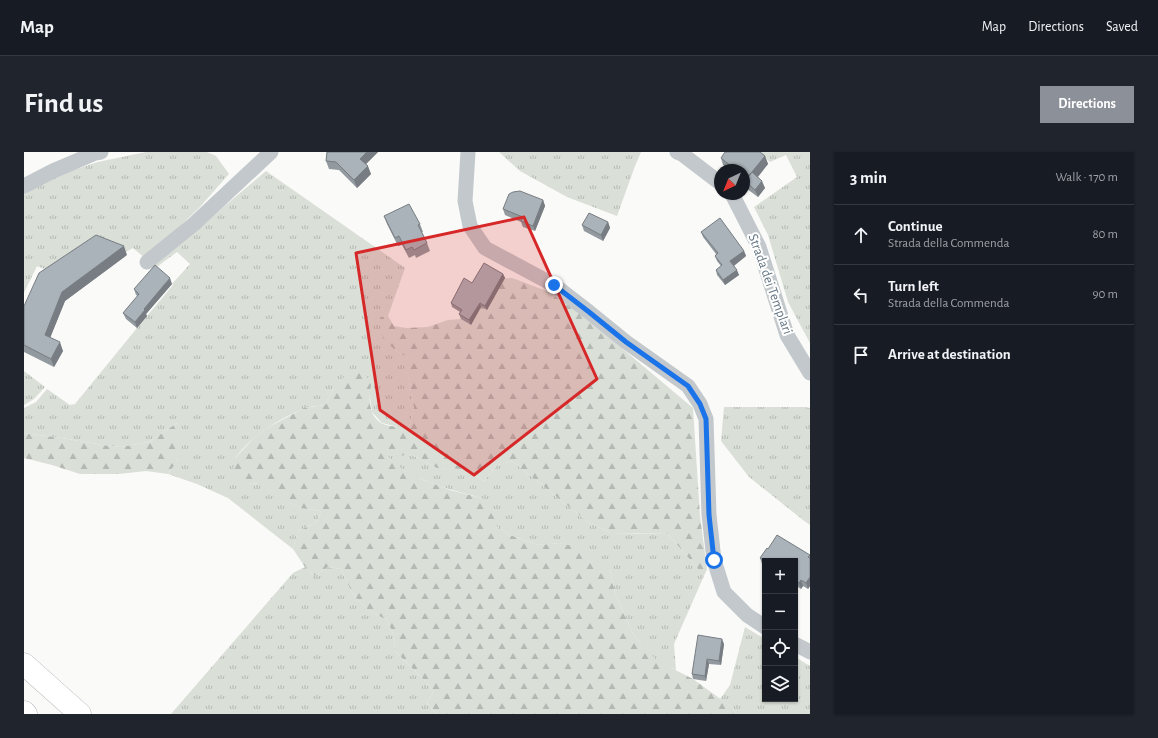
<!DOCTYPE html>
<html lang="en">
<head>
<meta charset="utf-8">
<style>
  body { margin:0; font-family:"Alegreya Sans",sans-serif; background:#20242c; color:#f1f3f6 }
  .controls { position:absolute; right:12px; bottom:12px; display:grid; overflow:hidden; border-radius:0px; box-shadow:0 1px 3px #0004 }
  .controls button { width:36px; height:36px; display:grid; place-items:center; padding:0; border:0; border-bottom:1px solid #363941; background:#171b24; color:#f1f3f6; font:20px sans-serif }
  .compass { position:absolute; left:690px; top:12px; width:36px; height:36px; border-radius:50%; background:#171b24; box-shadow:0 1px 3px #0004; rotate:223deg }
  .stop { position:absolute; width:12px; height:12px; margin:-9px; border:3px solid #1a73e8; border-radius:50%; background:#fff }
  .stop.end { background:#1a73e8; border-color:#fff; box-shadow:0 1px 4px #0008 }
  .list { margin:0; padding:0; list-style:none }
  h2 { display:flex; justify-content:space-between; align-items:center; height:52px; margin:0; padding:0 16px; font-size:17px }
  h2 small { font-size:13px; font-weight:400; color:#9ea1a6 }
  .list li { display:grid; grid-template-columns:26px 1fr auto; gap:12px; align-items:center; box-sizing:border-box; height:60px; padding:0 16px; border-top:1px solid #363941 }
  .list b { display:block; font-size:15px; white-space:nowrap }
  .list p { margin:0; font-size:13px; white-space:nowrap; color:#9ea1a6 }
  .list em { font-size:13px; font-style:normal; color:#9ea1a6 }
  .icon { flex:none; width:22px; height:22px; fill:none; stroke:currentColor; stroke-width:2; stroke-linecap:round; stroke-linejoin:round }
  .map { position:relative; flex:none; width:786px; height:562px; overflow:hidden; border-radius:0px }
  header { display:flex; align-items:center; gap:24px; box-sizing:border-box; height:56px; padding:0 20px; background:#171b24; border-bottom:1px solid #363941 }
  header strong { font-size:19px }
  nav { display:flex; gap:22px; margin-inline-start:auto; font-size:14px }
  .intro { display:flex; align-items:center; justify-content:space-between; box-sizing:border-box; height:96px; padding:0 24px }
  h1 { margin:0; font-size:28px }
  .button { padding:10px 18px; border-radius:0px; background:#8c9099; color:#fff; font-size:14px; font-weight:700 }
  main { display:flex; gap:24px; padding:0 24px }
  aside { flex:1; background:#171b24; border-radius:0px; box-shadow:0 1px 3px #0004 }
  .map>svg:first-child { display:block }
  .grass { fill:url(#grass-tufts) }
  .forest { fill:url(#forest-firs) }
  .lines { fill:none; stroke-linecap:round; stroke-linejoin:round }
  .highway-casing { stroke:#b4b9bd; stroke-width:23 }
  .minor { stroke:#c3c8cc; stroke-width:15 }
  .highway { stroke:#fff; stroke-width:22 }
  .wall { fill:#929a9f }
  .shaded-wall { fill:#777d82 }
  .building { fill:#aab3b9; stroke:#777d82 }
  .route { stroke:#1a73e8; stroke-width:5 }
  .marked { fill:#d62828; fill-opacity:0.2; stroke:#d62828; stroke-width:3; stroke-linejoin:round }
  .labels { text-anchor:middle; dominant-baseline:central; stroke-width:4; stroke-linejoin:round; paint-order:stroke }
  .street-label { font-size:14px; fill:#657683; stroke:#fff }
</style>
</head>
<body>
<header>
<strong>Map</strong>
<nav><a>Map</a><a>Directions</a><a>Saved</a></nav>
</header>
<div class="intro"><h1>Find us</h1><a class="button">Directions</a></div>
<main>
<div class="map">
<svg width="786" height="562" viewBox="0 0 786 562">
  <defs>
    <pattern id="grass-tufts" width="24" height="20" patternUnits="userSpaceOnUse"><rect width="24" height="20" fill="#dadfd7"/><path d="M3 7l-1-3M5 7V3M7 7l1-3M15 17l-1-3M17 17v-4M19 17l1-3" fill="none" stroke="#b4b9b4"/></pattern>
    <pattern id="forest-firs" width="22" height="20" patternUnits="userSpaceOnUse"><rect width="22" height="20" fill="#dadfd7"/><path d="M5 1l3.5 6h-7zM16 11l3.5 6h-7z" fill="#b4b9b4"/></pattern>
  </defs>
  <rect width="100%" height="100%" fill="#fafaf8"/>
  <g class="grass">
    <polygon points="122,0 183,0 192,4 205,22 175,56 122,107 109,96 100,101 31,121 13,114 0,141 0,40 40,21 74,10"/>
    <polygon points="475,0 617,0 611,14 593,64 543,45 496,19"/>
    <polygon points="735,0 786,0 786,191 764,150 744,83 730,55 773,25 762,3 746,10"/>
    <path d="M242,19L381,116L364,164L357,165L371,198L384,206V224L390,256L385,275H374L358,271L348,260L345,239L310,235L301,253C294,254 286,254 279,257C254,267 228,284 211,306L222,331L239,332L256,346L277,356L297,359L293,370L274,379L269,397L204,346L173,332L144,322L154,307L153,271L125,290L97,295L79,293L44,287L0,281V256L12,250L23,237L46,253L51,252L113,176L149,133L148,132L166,112L153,100L130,117L126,113L164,85Z"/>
    <polygon points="0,219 21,235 10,247 0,253"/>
    <polygon points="700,255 781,255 786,256 786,373 779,368 725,325 697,289"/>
    <path d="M362,303H388L413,316L440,317L460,329L473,313L488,309L564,370L587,381L644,382L674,417H683L650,492L652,518L632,509L609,482L591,441L586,418L536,391L514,393L486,383L472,374L458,346C431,339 403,332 379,318C373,315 368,308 362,303Z"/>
    <polygon points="281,415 290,424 304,415 317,417 329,443 345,459 363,468 370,484 371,499 403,531 409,540 403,551 413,562 147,562 269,421"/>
    <polygon points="721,475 741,487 741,547 771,547 771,505 786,514 786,562 712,562 709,556 696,547 706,533"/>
  </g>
  <g class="forest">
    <path d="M481,126L491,127L525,140L555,160L669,256L676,364L683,417H674L644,382L609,381H587L564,370L488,309L473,313L460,329L440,317L413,316L388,303L363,304L378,317L399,328L429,339L458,346L476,367L472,374L486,383L514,393L536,391L562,398L586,418L591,441L609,482L632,508L669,527L709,556L712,562H413L403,551L409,540L403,531L371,499L370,484L363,468L345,459L329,443L317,417L304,415L290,424L281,415L269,397L274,379L293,370L297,359L277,356L255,346L239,332L222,331L209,318L211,306L230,286L243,276L280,256L301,253L310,235L326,219L338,220L348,230C344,243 344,263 357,271C363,275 378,275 385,275L390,256L384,224V206L371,198L359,186L356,165L364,164L370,174L382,176L404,175L424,168L437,167L447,173L457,155L463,158Z"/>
    <path d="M153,271C156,281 158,296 154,306C152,312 147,317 144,322L122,319L95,322H56L28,313L0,306V281L44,287L79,293L97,295L125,290Z"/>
  </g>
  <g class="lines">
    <g class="highway-casing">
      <g id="highway">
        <polyline points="0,512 56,562"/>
        <polyline points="0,560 2,562"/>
      </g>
    </g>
    <g class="minor">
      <polyline points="444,0 441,49 446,74 461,96 530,133 565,160 602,190 664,234 676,252 682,267 685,363 690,408 700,440 723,463 741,475"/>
      <polyline points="653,0 658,2 696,31"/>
      <polyline points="0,34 29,19 71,1 77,0"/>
      <polyline points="708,42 735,95 763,183 786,221"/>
      <polyline points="123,110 170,72 247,0"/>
      <polyline points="771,492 786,500"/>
    </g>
    <use href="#highway" class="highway"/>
  </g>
  <g class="wall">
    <polygon points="303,0 354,0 342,12 347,22 333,36 315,18 305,17 302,9"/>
    <polygon points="741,4 744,12 734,25 741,36 734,45 723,37 721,30 720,30 720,18 706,18 699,13 697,6"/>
    <polygon points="519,48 521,54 511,79 499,75 497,70 481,63 479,57"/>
    <polygon points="360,64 396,72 399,80 398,80 403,91 406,99 392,106 391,103 385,106 378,93 374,94 363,72"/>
    <polygon points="584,70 586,76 579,89 560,79 558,73"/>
    <polygon points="677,80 720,99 722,104 710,114 715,123 701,133 693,123 692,118 697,114 693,109 691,104 692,102 679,85"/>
    <polygon points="103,103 41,149 26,186 39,199 30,215 0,200 0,154"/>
    <polygon points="479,122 481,126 463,158 457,155 447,173 437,167 435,162 436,160 428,155 427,151 448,131"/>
    <polygon points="148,132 122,162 123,164 113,176 102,167 99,161 114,144 112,143 110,137"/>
    <polygon points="786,404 786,434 784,437 779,434 777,437 771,433 771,409 741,409 741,413 738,412 736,406"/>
    <polygon points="700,492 697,513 685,512 682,529 669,527 668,522"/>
  </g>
  <g class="shaded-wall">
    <polygon points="343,0 354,0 339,15 336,7"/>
    <polygon points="741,4 744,12 726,34 723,26"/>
    <polygon points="344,14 347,22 333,36 330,28"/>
    <polygon points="738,29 741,36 734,45 731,38"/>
    <polygon points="519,48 521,54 511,79 509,74"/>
    <polygon points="584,70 586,76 579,89 577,83"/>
    <polygon points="100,94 103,103 41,149 24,191 21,183 38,140"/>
    <polygon points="720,99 722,104 708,115 706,109"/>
    <polygon points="713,118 715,123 701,133 699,128"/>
    <polygon points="479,122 481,126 463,158 461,154"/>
    <polygon points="146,126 148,132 122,162 123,164 113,176 111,170 120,157"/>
    <polygon points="456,151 457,155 447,173 445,168"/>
    <polygon points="36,190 39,199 30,215 27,207"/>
    <polygon points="786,425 786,434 784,437 782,431"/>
    <polygon points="777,428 779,434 777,437 775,431"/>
    <polygon points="698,487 700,492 697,513 695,509"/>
    <polygon points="683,507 685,512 682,529 681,524"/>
  </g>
  <g class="building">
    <polygon points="303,0 343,0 336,7 344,14 330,28 312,10 302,9"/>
    <polygon points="701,0 736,0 741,4 723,26 728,20 738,29 731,38 721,29 723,27 720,24 720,18 712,18 697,6"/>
    <polygon points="496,39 519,48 509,74 497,69 499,65 479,57 485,42 489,40"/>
    <polygon points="385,52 396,72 394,73 403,91 390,98 388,95 382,98 375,84 371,86 360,64"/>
    <polygon points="565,61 584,70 577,83 558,73"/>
    <polygon points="696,66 720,99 706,109 713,118 699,128 692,118 698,113 691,104 694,101 677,80"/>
    <polygon points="72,83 100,94 38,140 21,183 36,190 27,207 0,193 0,154 15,121"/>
    <polygon points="460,111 479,122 461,154 456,151 445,168 435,162 438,158 427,151 440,126 448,131"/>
    <polygon points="131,113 146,126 120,157 121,158 111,170 99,161 115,142 110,137"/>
    <polygon points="753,383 786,403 784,405 786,406 786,425 782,431 777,428 775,431 771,429 771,409 741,409 736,406 743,396 744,397"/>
    <polygon points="674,483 698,487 695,509 683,507 681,524 668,522"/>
  </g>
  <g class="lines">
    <polyline class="route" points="530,133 565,160 602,190 664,234 676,252 682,267 685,363 690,408"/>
  </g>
  <path class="marked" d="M500,65L573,227L450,323L356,258L332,101Z"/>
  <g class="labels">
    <g class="street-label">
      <text transform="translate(746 132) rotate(70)">Strada dei Templari</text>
    </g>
  </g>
</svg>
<div class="controls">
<button>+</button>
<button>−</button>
<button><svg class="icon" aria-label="locate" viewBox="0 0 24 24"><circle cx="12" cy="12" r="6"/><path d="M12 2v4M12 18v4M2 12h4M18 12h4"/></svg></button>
<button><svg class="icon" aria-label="layers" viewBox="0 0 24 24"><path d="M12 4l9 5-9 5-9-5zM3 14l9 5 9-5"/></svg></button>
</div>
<svg class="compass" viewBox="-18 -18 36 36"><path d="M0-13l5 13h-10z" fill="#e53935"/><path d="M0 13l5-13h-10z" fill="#9ea1a6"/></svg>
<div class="stop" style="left:690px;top:408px"></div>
<div class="stop end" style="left:530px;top:133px"></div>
</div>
<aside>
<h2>3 min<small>Walk · 170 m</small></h2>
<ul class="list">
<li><svg class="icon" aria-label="ahead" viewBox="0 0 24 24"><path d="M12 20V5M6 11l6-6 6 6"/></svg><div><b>Continue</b><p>Strada della Commenda</p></div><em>80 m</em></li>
<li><svg class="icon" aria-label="left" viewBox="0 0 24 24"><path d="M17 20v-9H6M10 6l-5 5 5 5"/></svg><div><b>Turn left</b><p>Strada della Commenda</p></div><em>90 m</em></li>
<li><svg class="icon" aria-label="arrive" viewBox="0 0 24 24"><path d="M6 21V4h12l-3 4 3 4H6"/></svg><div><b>Arrive at destination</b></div></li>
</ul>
</aside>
</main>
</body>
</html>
